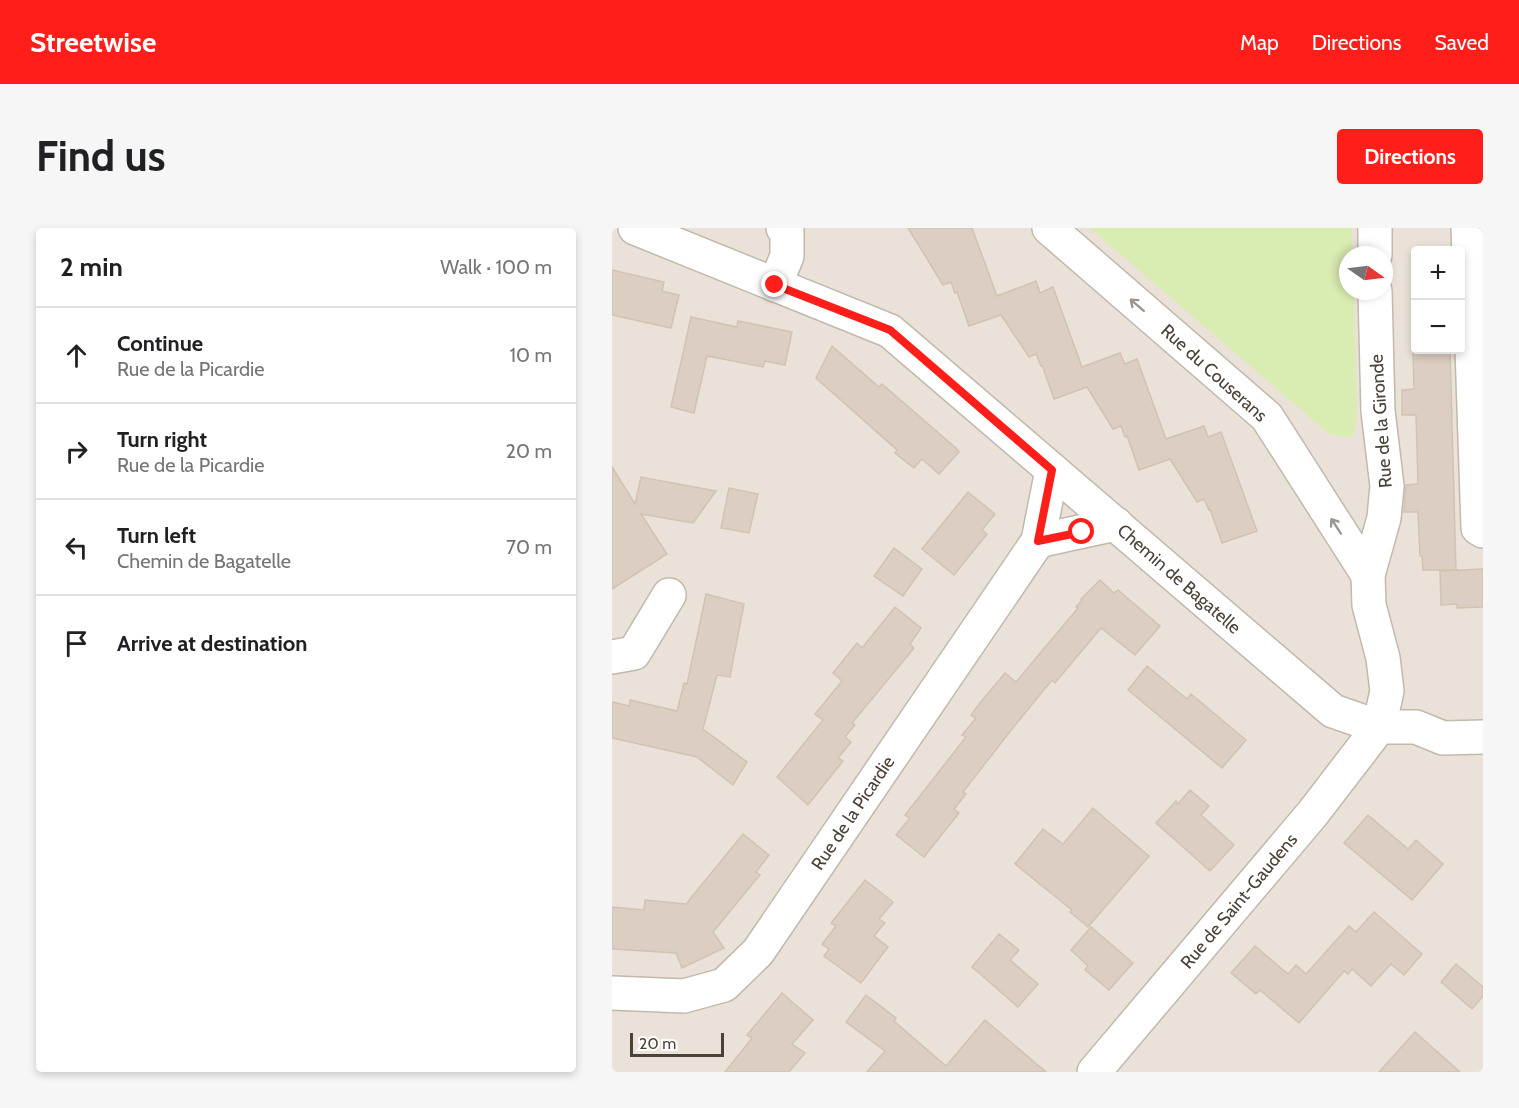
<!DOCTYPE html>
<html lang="en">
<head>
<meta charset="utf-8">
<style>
  body { margin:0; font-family:Cabin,sans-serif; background:#f6f6f6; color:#202124 }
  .controls { position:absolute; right:18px; top:18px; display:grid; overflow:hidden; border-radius:6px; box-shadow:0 3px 9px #0003 }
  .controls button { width:54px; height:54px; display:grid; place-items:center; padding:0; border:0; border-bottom:2px solid #e0e0e0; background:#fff; color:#202124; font:30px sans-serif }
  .compass { position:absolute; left:727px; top:18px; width:54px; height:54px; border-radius:50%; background:#fff; box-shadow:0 3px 9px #0003; rotate:104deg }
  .scale { position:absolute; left:18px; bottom:15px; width:94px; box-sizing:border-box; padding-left:6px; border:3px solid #4b4137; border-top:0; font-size:16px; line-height:21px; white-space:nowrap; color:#4b4137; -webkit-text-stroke:4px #fff; paint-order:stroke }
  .stop { position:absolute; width:18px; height:18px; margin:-14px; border:4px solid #ff1e19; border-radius:50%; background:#fff }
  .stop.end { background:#ff1e19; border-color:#fff; box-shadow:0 2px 6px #0008 }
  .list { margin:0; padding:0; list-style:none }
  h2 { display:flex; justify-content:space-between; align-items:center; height:78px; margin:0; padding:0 24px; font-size:26px }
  h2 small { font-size:20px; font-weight:400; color:#757577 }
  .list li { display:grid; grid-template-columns:39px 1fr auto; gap:18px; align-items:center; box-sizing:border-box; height:96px; padding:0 24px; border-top:2px solid #e0e0e0 }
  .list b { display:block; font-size:22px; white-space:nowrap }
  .list p { margin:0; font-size:20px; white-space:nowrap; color:#757577 }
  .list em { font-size:20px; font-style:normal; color:#757577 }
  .icon { flex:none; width:33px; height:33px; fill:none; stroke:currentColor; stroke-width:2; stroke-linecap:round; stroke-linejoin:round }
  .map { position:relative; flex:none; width:871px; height:844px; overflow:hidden; border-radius:6px }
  header { display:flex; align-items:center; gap:36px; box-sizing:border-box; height:84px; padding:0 30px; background:#ff1e19; color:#fff }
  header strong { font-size:28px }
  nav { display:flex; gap:33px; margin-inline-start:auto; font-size:21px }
  .intro { display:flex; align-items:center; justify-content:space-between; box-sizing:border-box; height:144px; padding:0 36px }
  h1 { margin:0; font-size:42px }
  .button { padding:15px 27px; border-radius:6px; background:#ff1e19; color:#fff; font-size:21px; font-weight:700 }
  main { display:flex; gap:36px; padding:0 36px }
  aside { flex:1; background:#fff; border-radius:6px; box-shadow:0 3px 9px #0003 }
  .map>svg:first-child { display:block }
  .residential { fill:#eae2d8; fill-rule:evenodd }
  .green { fill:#d9ecb1 }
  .building { fill:#dccec2; stroke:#d4c2b1; stroke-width:1.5 }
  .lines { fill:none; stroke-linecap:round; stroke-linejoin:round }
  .minor-casing { stroke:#c3b8ac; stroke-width:36 }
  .minor { stroke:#fff; stroke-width:33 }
  .oneway { stroke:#9c9691 }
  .route { stroke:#ff1e19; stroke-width:8 }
  .labels { text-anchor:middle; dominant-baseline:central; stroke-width:6; stroke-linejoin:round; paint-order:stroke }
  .street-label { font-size:18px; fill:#4b4137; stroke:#fff }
</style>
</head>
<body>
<header>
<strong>Streetwise</strong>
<nav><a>Map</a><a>Directions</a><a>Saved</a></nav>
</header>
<div class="intro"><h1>Find us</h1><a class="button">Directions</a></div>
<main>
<aside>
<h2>2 min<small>Walk · 100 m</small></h2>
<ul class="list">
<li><svg class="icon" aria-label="ahead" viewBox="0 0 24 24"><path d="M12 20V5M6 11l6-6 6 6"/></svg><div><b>Continue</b><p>Rue de la Picardie</p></div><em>10 m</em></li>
<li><svg class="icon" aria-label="right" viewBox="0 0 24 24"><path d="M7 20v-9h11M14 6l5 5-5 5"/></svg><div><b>Turn right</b><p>Rue de la Picardie</p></div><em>20 m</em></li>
<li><svg class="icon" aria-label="left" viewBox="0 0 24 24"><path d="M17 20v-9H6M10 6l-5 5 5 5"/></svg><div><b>Turn left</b><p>Chemin de Bagatelle</p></div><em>70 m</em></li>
<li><svg class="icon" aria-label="arrive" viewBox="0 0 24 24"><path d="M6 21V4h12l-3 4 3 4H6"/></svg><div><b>Arrive at destination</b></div></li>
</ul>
</aside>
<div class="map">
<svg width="871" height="844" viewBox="0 0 871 844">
  <rect width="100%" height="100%" fill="#f6f1ea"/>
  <path class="residential" d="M0,0H871V844H0ZM804,22H848V122H804ZM736,27H772V63H736Z"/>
  <polygon class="green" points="478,0 740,0 740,27 736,27 736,63 742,63 745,192 740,209 717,206"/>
  <g class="building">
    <polygon points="296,0 360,0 385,68 424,53 428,65 441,59 470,139 508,125 513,136 525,131 554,211 592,198 596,209 609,204 645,303 610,315 598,281 597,282 592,271 585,274 558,231 527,242 515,208 513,209 509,198 501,201 475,159 442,171 430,137 429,138 424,126 417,129 389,87 357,98 345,64 343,65 339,54 331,57"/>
    <polygon points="0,42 52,54 50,63 67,67 59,100 0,87"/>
    <polygon points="79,89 125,99 126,93 180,104 173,137 153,133 151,139 95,128 82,185 59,179"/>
    <polygon points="220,118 267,159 270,156 345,221 347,224 327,246 310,231 302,240 283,225 285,222 204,150"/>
    <polygon points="801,122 838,122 844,342 811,342 810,328 808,328 806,284 792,284 794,257 806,256 804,187 790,187 790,162 802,161"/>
    <polygon points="0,239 23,276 29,249 104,263 81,295 29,286 55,326 0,361"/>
    <polygon points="117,260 146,266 137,305 109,300"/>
    <polygon points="356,264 383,286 370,302 375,306 342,347 310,321"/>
    <polygon points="282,320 310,341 291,368 262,348"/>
    <polygon points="871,341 871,379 845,380 845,376 829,377 828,343"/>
    <polygon points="488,352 502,365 506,362 548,398 523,427 489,400 443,455 440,452 400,501 351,564 354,566 342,581 347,585 312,629 284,607 298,590 293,587 354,509 350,507 364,490 359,487 368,475 393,445 404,454 466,380 464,379 470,372 469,371"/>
    <polygon points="94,366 132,376 118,449 105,447 91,501 135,534 121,557 85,529 0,510 0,474 18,478 18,472 65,483 72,455 75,456"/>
    <polygon points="283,379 309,400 298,416 302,420 240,495 243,497 233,509 239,514 226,530 231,533 196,577 165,549 211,492 203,486 230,453 221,445 245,415 250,420"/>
    <polygon points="535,438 575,471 579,466 634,512 610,540 516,462"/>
    <polygon points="578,562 597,578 589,587 622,617 598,643 544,595 564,573 566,576"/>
    <polygon points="481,580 537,628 476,699 458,684 460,682 403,636 431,601 451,616"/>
    <polygon points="756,587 796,621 804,612 831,636 800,672 732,615"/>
    <polygon points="131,606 157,627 144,644 148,647 101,704 112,720 70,740 64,725 0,721 0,679 32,682 33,672 74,676"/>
    <polygon points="253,652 281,674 267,691 273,695 262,708 276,719 249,755 212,728 217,721 210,716 224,698 219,695"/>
    <polygon points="762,684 810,726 792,747 779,736 759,758 740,741 736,746 732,743 687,795 648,762 644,766 619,745 643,718 676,746 684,737 694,746 737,698 744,704"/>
    <polygon points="479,699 521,735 497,762 473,742 476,738 459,722"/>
    <polygon points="387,706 407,722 398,732 426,756 406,779 360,739"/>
    <polygon points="844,736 871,759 871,768 860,781 829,754"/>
    <polygon points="170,765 201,792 180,816 193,825 177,844 113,844 140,810 135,807"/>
    <polygon points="254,767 284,790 282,793 334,838 373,792 434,844 255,844 273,823 234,794"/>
    <polygon points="803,804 848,844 767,844"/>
  </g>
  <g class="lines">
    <g class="minor-casing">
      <g id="minor">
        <polyline points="23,0 278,103 721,483 767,499 804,499 831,510 871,509"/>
        <polyline points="437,0 655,189 756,347"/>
        <polyline points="856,0 866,300 871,303"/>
        <polyline points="763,27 763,0"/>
        <polyline points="163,57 175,28 175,3 171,0"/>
        <polyline points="426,313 504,296"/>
        <polyline points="0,429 22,425 57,367"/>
        <polyline points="0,765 72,768 112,757 146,724 426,313 440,242"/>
        <polyline points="482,844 701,585 767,499 775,463 771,430 757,377 756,347 772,290 775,258 766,183 763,63"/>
      </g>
    </g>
    <use href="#minor" class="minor"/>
  </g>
  <defs><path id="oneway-shaft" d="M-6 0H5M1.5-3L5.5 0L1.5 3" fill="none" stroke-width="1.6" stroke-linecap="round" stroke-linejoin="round" transform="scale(1.5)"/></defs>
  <g class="oneway">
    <use href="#oneway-shaft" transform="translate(525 77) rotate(-139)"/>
    <use href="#oneway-shaft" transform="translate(724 298) rotate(-123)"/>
  </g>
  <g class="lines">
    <polyline class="route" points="163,57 278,102 440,242 426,313 470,304"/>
  </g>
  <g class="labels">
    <g class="street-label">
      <text transform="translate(602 145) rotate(42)">Rue du Couserans</text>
      <text transform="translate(769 193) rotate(-94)">Rue de la Gironde</text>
      <text transform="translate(567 351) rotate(41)">Chemin de Bagatelle</text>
      <text transform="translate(241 585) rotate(-56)">Rue de la Picardie</text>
      <text transform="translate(627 673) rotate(-50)">Rue de Saint-Gaudens</text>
    </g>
  </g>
</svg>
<div class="controls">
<button>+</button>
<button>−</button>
</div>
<svg class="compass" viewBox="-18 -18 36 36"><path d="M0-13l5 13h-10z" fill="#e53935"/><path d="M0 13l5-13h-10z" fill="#757577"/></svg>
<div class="scale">20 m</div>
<div class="stop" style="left:470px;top:304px"></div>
<div class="stop end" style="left:163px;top:57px"></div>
</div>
</main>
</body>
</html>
